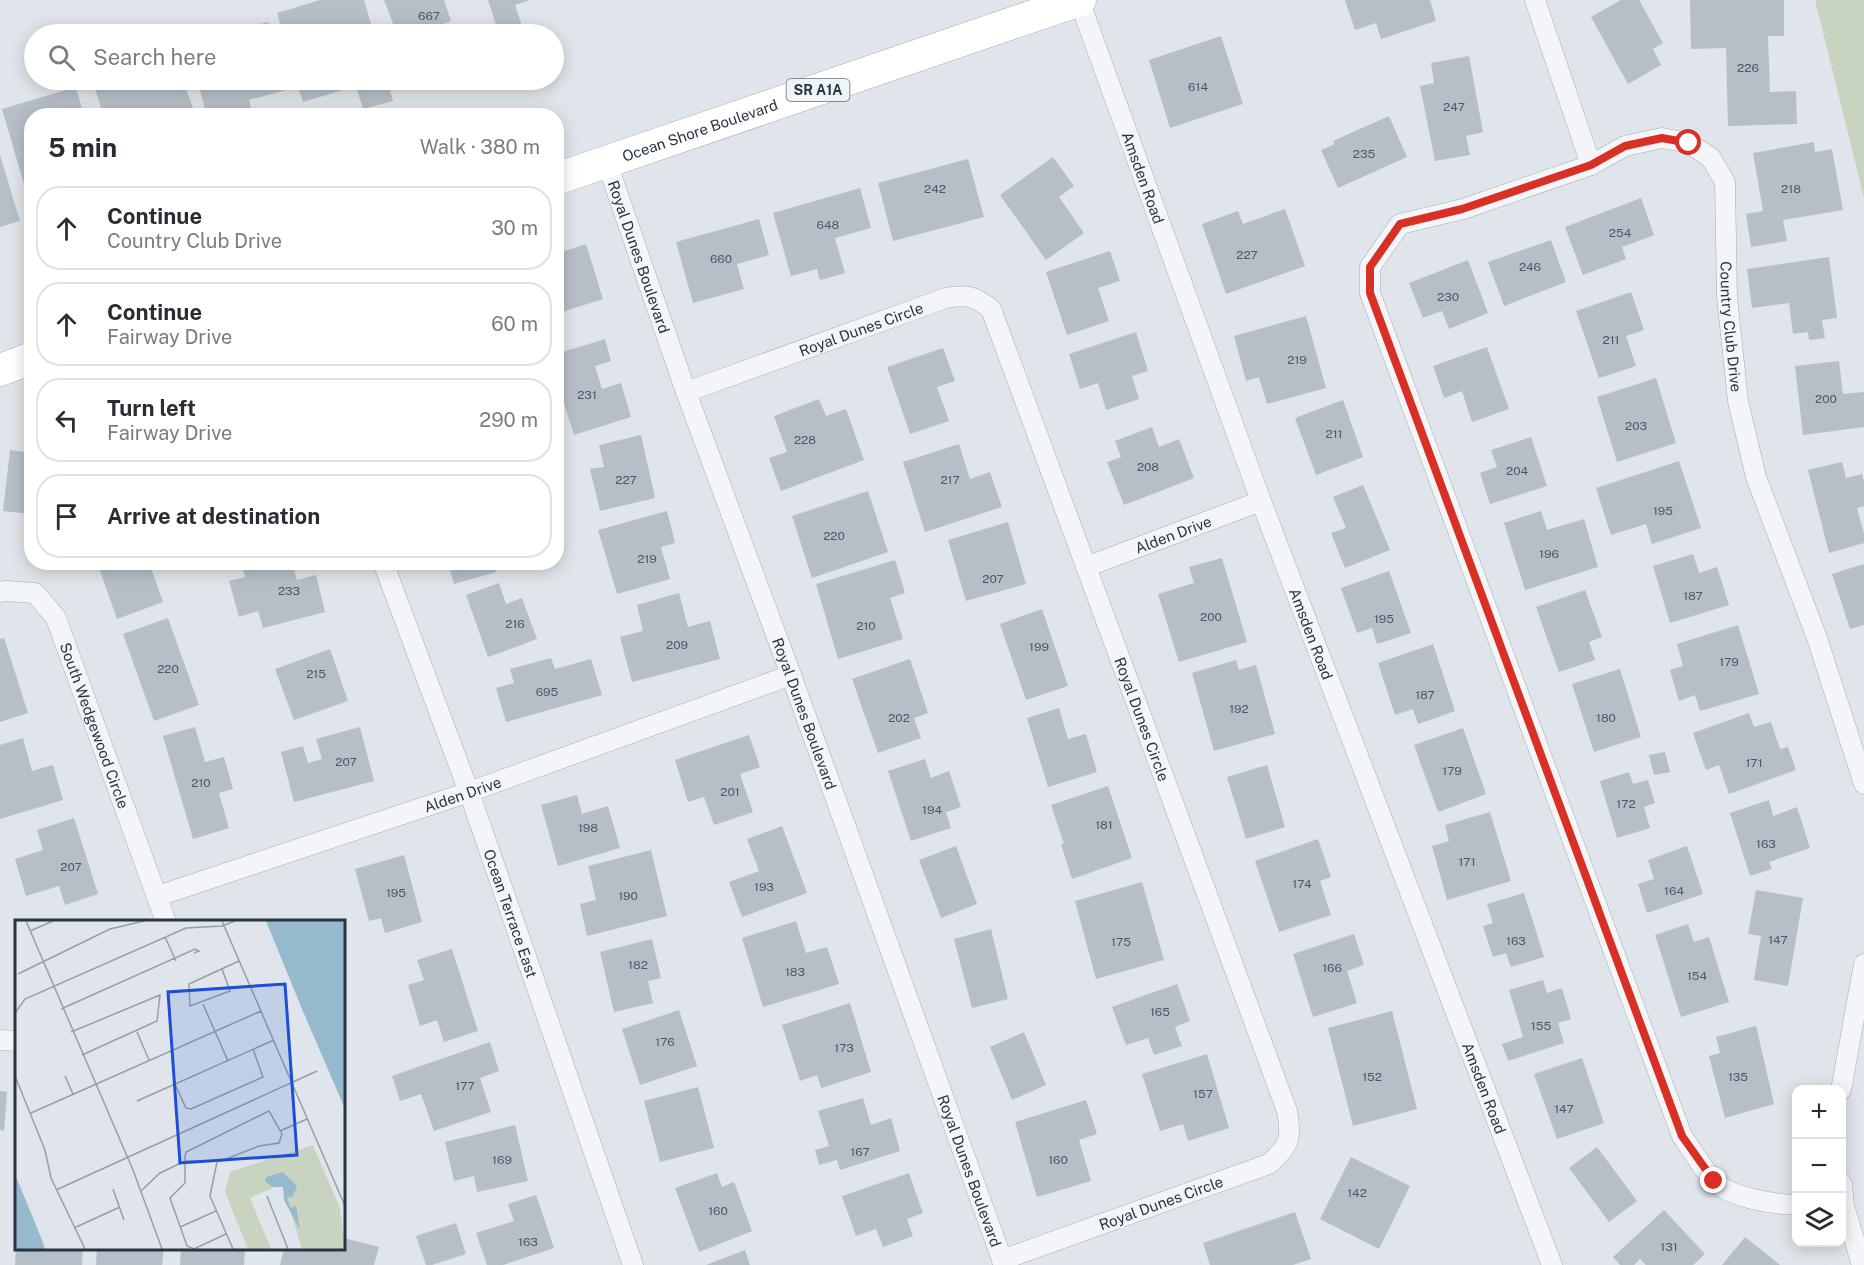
<!DOCTYPE html>
<html lang="en">
<head>
<meta charset="utf-8">
<style>
  body { margin:0; font-family:"Public Sans",sans-serif; background:#f7f7f7; color:#2b2b33 }
  .controls { position:absolute; right:18px; bottom:18px; display:grid; overflow:hidden; border-radius:12px; box-shadow:0 3px 15px #0003 }
  .controls button { width:54px; height:54px; display:grid; place-items:center; padding:0; border:0; border-bottom:2px solid #e1e1e2; background:#fff; color:#2b2b33; font:30px sans-serif }
  .stop { position:absolute; width:18px; height:18px; margin:-14px; border:4px solid #d93025; border-radius:50%; background:#fff }
  .stop.end { background:#d93025; border-color:#fff; box-shadow:0 2px 6px #0008 }
  .list { margin:0; padding:0; list-style:none }
  h2 { display:flex; justify-content:space-between; align-items:center; height:78px; margin:0; padding:0 24px; font-size:26px }
  h2 small { font-size:20px; font-weight:400; color:#7c7c81 }
  .list li { display:grid; grid-template-columns:39px 1fr auto; gap:18px; align-items:center; box-sizing:border-box; height:84px; margin:0 12px 12px; padding:0 12px; border:2px solid #e1e1e2; border-radius:24px }
  .list b { display:block; font-size:22px; white-space:nowrap }
  .list p { margin:0; font-size:20px; white-space:nowrap; color:#7c7c81 }
  .list em { font-size:20px; font-style:normal; color:#7c7c81 }
  .icon { flex:none; width:33px; height:33px; fill:none; stroke:currentColor; stroke-width:2; stroke-linecap:round; stroke-linejoin:round }
  .map { position:relative; flex:none; width:1864px; height:1265px; overflow:hidden }
  .search { position:absolute; background:#fff; box-shadow:0 3px 15px #0003; left:24px; top:24px; width:540px; height:66px; display:flex; align-items:center; gap:15px; box-sizing:border-box; padding:0 21px; border-radius:33px; color:#7c7c81; font-size:22px }
  .panel { position:absolute; background:#fff; box-shadow:0 3px 15px #0003; left:24px; top:108px; width:540px; height:462px; border-radius:24px }
  .map>svg:first-child { display:block }
  .green { fill:#c8d4c0 }
  .building { fill:#b6bfc7 }
  .lines { fill:none; stroke-linecap:round; stroke-linejoin:round }
  .minor-casing { stroke:#a4adb4; stroke-width:21 }
  .primary-casing { stroke:#9eabb7; stroke-width:33 }
  .minor { stroke:#f3f5f8; stroke-width:20 }
  .primary { stroke:#fff; stroke-width:32 }
  .route { stroke:#d93025; stroke-width:8 }
  .labels { text-anchor:middle; dominant-baseline:central; stroke-width:4.5; stroke-linejoin:round; paint-order:stroke }
  .number-label { font-size:12px; fill:#4b5863 }
  .shield { fill:#eff4f7; stroke:#636e78; stroke-width:1.5 }
  .shield-label { font-size:14px; font-weight:bold; fill:#273542 }
  .street-label { font-size:15px; fill:#273542; stroke:#eff4f7 }
  .inset-road { fill:none; stroke:#959fa7; stroke-width:1.5 }
  .view { fill:#1d4ed8; fill-opacity:0.15; stroke:#1d4ed8; stroke-width:3 }
  .inset-edge { fill:none; stroke:#273542; stroke-width:3 }
</style>
</head>
<body>
<div class="map">
<svg width="1864" height="1265" viewBox="0 0 1864 1265">
  <rect width="100%" height="100%" fill="#dfe5ea"/>
  <polygon class="green" points="1815,0 1864,0 1864,198"/>
  <g class="building">
    <polygon points="320,0 364,0 374,34 283,34 277,13"/>
    <polygon points="384,0 444,0 451,21 432,28 434,34 397,34"/>
    <polygon points="488,0 530,0 515,5 524,32 517,34 499,34"/>
    <polygon points="1345,0 1430,0 1436,21 1381,39 1376,23 1355,30"/>
    <polygon points="1621,0 1639,0 1663,43 1653,49 1661,65 1628,84 1591,17"/>
    <polygon points="1690,0 1784,0 1784,36 1768,36 1770,92 1796,91 1797,124 1728,126 1726,48 1691,49"/>
    <polygon points="268,22 271,34 224,34"/>
    <polygon points="1221,36 1243,104 1170,128 1149,60"/>
    <polygon points="1469,56 1483,132 1466,136 1470,155 1435,161 1420,86 1434,83 1431,63"/>
    <polygon points="92,80 183,80 194,111 181,116 167,116 165,110 149,116 104,116"/>
    <polygon points="197,80 283,80 286,90 249,100 253,116 207,116"/>
    <polygon points="296,80 387,80 393,101 363,109 356,86 303,102"/>
    <polygon points="76,87 84,116 32,116 31,208 2,109"/>
    <polygon points="1389,116 1407,157 1338,188 1321,150 1335,144 1333,141"/>
    <polygon points="1814,142 1815,152 1832,149 1843,210 1783,220 1787,241 1751,247 1746,214 1763,211 1753,153"/>
    <polygon points="0,155 20,221 0,227"/>
    <polygon points="1053,157 1074,186 1059,197 1084,233 1046,260 1000,195"/>
    <polygon points="968,159 984,217 893,241 878,183"/>
    <polygon points="860,188 871,228 835,238 845,273 820,280 817,269 791,276 773,213"/>
    <polygon points="1641,198 1654,235 1622,247 1626,259 1583,275 1565,227"/>
    <polygon points="1285,209 1305,266 1226,294 1202,224 1238,211 1243,224"/>
    <polygon points="759,219 769,255 737,264 744,289 693,303 676,242"/>
    <polygon points="1551,240 1566,282 1504,306 1488,262"/>
    <polygon points="586,244 603,299 556,314 556,254"/>
    <polygon points="1110,251 1120,281 1098,288 1109,321 1067,335 1046,272"/>
    <polygon points="1829,257 1837,318 1822,320 1825,338 1809,340 1808,332 1793,334 1789,303 1752,308 1747,269"/>
    <polygon points="1468,260 1488,313 1449,329 1442,311 1423,318 1409,283"/>
    <polygon points="1631,292 1644,330 1626,336 1636,366 1599,378 1576,311"/>
    <polygon points="1306,316 1326,388 1267,404 1259,377 1246,381 1234,336"/>
    <polygon points="1136,332 1148,371 1132,376 1139,399 1106,410 1098,383 1080,389 1069,354"/>
    <polygon points="605,339 611,361 595,366 602,389 621,383 631,417 574,435 556,378 556,354"/>
    <polygon points="1487,347 1509,409 1472,422 1462,391 1444,398 1433,366"/>
    <polygon points="943,348 955,381 937,387 949,421 910,434 887,367"/>
    <polygon points="1839,361 1843,394 1864,392 1864,427 1803,435 1795,366"/>
    <polygon points="1656,378 1676,443 1617,462 1597,397"/>
    <polygon points="819,399 826,416 846,409 864,460 781,491 769,458 787,452 774,416"/>
    <polygon points="1343,400 1363,457 1316,475 1295,418"/>
    <polygon points="1152,427 1159,447 1179,439 1194,478 1124,505 1107,462 1121,457 1115,441"/>
    <polygon points="641,435 655,498 600,511 590,469 604,467 599,445"/>
    <polygon points="1531,437 1547,486 1490,504 1480,473 1497,467 1491,450"/>
    <polygon points="959,444 970,479 990,472 1002,507 925,532 903,462"/>
    <polygon points="10,450 32,453 32,514 3,511"/>
    <polygon points="1679,461 1701,528 1652,544 1646,524 1611,535 1596,488"/>
    <polygon points="1842,462 1846,478 1862,474 1864,482 1864,506 1857,508 1864,534 1864,543 1829,553 1808,470"/>
    <polygon points="1363,485 1390,550 1345,568 1331,533 1346,528 1333,497"/>
    <polygon points="868,491 888,552 812,578 792,516"/>
    <polygon points="667,511 675,543 661,547 670,579 617,594 598,530"/>
    <polygon points="1541,511 1547,530 1584,519 1598,567 1525,590 1504,523"/>
    <polygon points="1008,522 1026,584 966,601 948,540"/>
    <polygon points="1693,554 1699,573 1717,567 1729,605 1670,623 1653,566"/>
    <polygon points="1222,558 1247,642 1179,662 1158,594 1194,583 1189,567"/>
    <polygon points="895,560 905,593 890,598 903,639 838,659 816,584"/>
    <polygon points="97,562 149,562 163,602 117,619"/>
    <polygon points="241,562 292,562 297,580 316,575 325,612 263,628 258,611 239,617 229,581 245,577"/>
    <polygon points="448,562 494,562 496,572 454,584"/>
    <polygon points="1864,564 1864,625 1850,629 1832,574"/>
    <polygon points="1389,571 1411,633 1377,644 1372,628 1357,633 1341,588"/>
    <polygon points="499,583 506,604 522,598 537,639 488,657 466,595"/>
    <polygon points="1585,590 1602,637 1589,642 1595,660 1559,672 1536,607"/>
    <polygon points="679,593 688,627 710,621 720,659 632,682 620,637 643,631 637,605"/>
    <polygon points="1042,609 1068,686 1026,700 1000,624"/>
    <polygon points="168,618 199,705 154,721 123,634"/>
    <polygon points="1738,625 1759,694 1700,711 1695,695 1679,701 1670,670 1683,666 1677,644"/>
    <polygon points="4,638 28,713 0,722 0,639"/>
    <polygon points="1433,644 1455,711 1418,724 1413,709 1395,715 1378,663"/>
    <polygon points="330,649 348,701 294,720 275,669"/>
    <polygon points="551,658 555,669 591,659 602,695 506,722 496,688 514,683 510,669"/>
    <polygon points="910,659 928,713 914,718 921,738 878,753 852,679"/>
    <polygon points="1236,660 1239,670 1256,665 1275,734 1214,751 1192,673"/>
    <polygon points="1620,669 1641,737 1594,752 1572,684"/>
    <polygon points="1059,708 1068,739 1086,734 1097,772 1048,787 1027,718"/>
    <polygon points="1749,713 1754,727 1771,722 1780,749 1788,747 1796,770 1729,794 1719,765 1706,770 1693,733"/>
    <polygon points="195,727 205,762 224,757 233,789 219,793 229,828 193,839 163,736"/>
    <polygon points="360,727 374,781 294,802 281,752 303,746 308,763 322,759 316,739"/>
    <polygon points="1463,728 1486,794 1438,812 1414,745"/>
    <polygon points="749,735 760,767 740,774 753,812 714,825 704,797 688,802 675,760"/>
    <polygon points="23,738 32,771 53,765 63,800 0,819 0,745"/>
    <polygon points="1665,752 1670,772 1654,775 1649,755"/>
    <polygon points="925,759 931,778 949,771 961,807 946,812 951,828 911,841 888,771"/>
    <polygon points="1267,765 1285,827 1246,839 1227,777"/>
    <polygon points="1629,772 1633,784 1648,780 1655,803 1644,807 1650,828 1617,838 1600,781"/>
    <polygon points="1108,786 1132,858 1072,879 1061,844 1064,844 1051,805"/>
    <polygon points="577,795 582,814 608,806 620,848 558,866 541,805"/>
    <polygon points="1769,800 1773,816 1797,807 1810,848 1769,862 1772,869 1750,876 1730,813"/>
    <polygon points="1490,812 1511,881 1447,900 1432,846 1449,841 1445,825"/>
    <polygon points="74,818 98,894 65,905 59,886 26,896 15,859 43,850 37,830"/>
    <polygon points="782,826 807,893 742,917 729,882 759,871 747,839"/>
    <polygon points="1318,839 1331,877 1320,881 1331,915 1279,932 1255,861"/>
    <polygon points="956,846 977,904 941,918 919,860"/>
    <polygon points="1687,846 1703,894 1647,913 1638,884 1654,879 1648,860"/>
    <polygon points="651,850 667,916 587,936 580,904 596,900 588,866"/>
    <polygon points="404,855 422,922 385,933 381,918 369,921 355,869"/>
    <polygon points="1142,882 1164,960 1096,979 1075,901"/>
    <polygon points="1756,890 1803,898 1788,986 1754,980 1761,936 1748,934"/>
    <polygon points="1524,893 1544,957 1511,967 1506,953 1493,957 1483,926 1493,923 1487,904"/>
    <polygon points="796,921 806,953 827,947 839,984 763,1007 742,938"/>
    <polygon points="1688,924 1694,942 1709,937 1729,1002 1681,1017 1655,935"/>
    <polygon points="991,929 1008,999 972,1008 954,939"/>
    <polygon points="1354,934 1364,965 1347,971 1357,1003 1313,1017 1293,954"/>
    <polygon points="652,939 661,978 648,981 653,1003 614,1012 600,952"/>
    <polygon points="452,949 478,1031 444,1042 437,1020 420,1026 408,985 424,980 417,960"/>
    <polygon points="1543,980 1547,993 1562,988 1571,1019 1558,1023 1564,1043 1508,1061 1502,1044 1523,1037 1509,990"/>
    <polygon points="1177,984 1190,1021 1175,1027 1182,1046 1154,1055 1148,1038 1126,1045 1112,1007"/>
    <polygon points="850,1003 871,1072 821,1088 817,1075 800,1081 782,1025"/>
    <polygon points="679,1010 697,1066 640,1085 622,1029"/>
    <polygon points="1392,1011 1417,1109 1353,1126 1328,1028"/>
    <polygon points="1756,1026 1774,1104 1725,1118 1709,1056 1720,1053 1716,1037"/>
    <polygon points="1024,1032 1046,1085 1012,1100 990,1047"/>
    <polygon points="490,1042 499,1071 480,1078 491,1112 434,1131 421,1094 400,1101 392,1076"/>
    <polygon points="1207,1054 1229,1128 1188,1141 1183,1124 1160,1131 1142,1074"/>
    <polygon points="1582,1058 1604,1123 1557,1139 1534,1074"/>
    <polygon points="698,1087 714,1148 660,1162 644,1101"/>
    <polygon points="0,1091 7,1092 4,1131 0,1130"/>
    <polygon points="863,1098 871,1125 891,1118 900,1151 840,1170 837,1160 819,1165 815,1150 829,1146 818,1111"/>
    <polygon points="1086,1100 1097,1134 1079,1140 1091,1181 1037,1197 1015,1122"/>
    <polygon points="515,1125 528,1181 477,1192 474,1176 454,1181 445,1142"/>
    <polygon points="1597,1147 1637,1201 1609,1222 1569,1168"/>
    <polygon points="1351,1157 1410,1186 1379,1249 1320,1219"/>
    <polygon points="717,1173 722,1187 734,1182 752,1231 699,1252 675,1188"/>
    <polygon points="909,1173 923,1213 907,1219 913,1236 883,1247 876,1229 856,1236 842,1196"/>
    <polygon points="536,1195 554,1248 503,1265 487,1265 476,1233 514,1221 508,1204"/>
    <polygon points="1664,1210 1705,1254 1693,1265 1646,1265 1640,1259 1634,1265 1620,1265 1613,1257"/>
    <polygon points="1295,1212 1311,1259 1293,1265 1210,1265 1203,1243"/>
    <polygon points="456,1223 466,1254 432,1265 426,1265 416,1236"/>
    <polygon points="1745,1237 1780,1265 1722,1265"/>
    <polygon points="344,1238 379,1247 374,1265 280,1265 284,1248 344,1248"/>
    <polygon points="16,1248 83,1248 82,1265 15,1265"/>
    <polygon points="97,1248 164,1248 162,1265 96,1265"/>
    <polygon points="181,1248 245,1248 244,1265 180,1265"/>
    <polygon points="745,1250 750,1265 706,1265"/>
  </g>
  <g class="lines">
    <g class="minor-casing">
      <g id="minor">
        <path id="s1" d="M1079,0L1261,501L1552,1265"/>
        <polyline points="1535,0 1591,165"/>
        <path id="s2" d="M607,163L686,392L791,675L1004,1265"/>
        <path id="s3" d="M686,392L946,298C967,294 974,296 991,309L1287,1111C1292,1138 1290,1145 1269,1164L1002,1260"/>
        <path id="s4" d="M383,562L469,792L633,1265"/>
        <path id="s5" d="M1086,567L1261,501"/>
        <path id="s6" d="M0,592L5,591L35,593L56,618L166,922"/>
        <path id="s7" d="M158,896L469,792L791,675"/>
        <polyline points="0,1040 16,1041"/>
        <polyline points="1841,1090 1864,964"/>
        <polyline points="1842,1184 1844,1206 1862,1265"/>
        <path id="s8" d="M1796,1205C1773,1204 1729,1198 1712,1179C1701,1166 1692,1150 1682,1136L1370,293V267L1400,224L1463,209L1591,165L1625,146L1662,138L1689,143L1711,158L1725,182L1727,297L1738,401L1756,477L1817,638L1864,784"/>
      </g>
    </g>
    <g class="primary-casing">
      <g id="primary">
        <path id="s9" d="M556,179L1080,0"/>
        <polyline points="0,370 32,358"/>
      </g>
    </g>
    <use href="#minor" class="minor"/>
    <use href="#primary" class="primary"/>
  </g>
  <g class="lines">
    <polyline class="route" points="1689,143 1662,138 1625,146 1591,165 1462,209 1400,224 1370,267 1370,293 1682,1136 1714,1181"/>
  </g>
  <g class="labels">
    <g class="number-label">
      <text x="429" y="16">667</text>
      <text x="1748" y="68">226</text>
      <text x="1198" y="87">614</text>
      <text x="1454" y="107">247</text>
      <text x="1364" y="154">235</text>
      <text x="935" y="189">242</text>
      <text x="1791" y="189">218</text>
      <text x="828" y="225">648</text>
      <text x="1620" y="233">254</text>
      <text x="1247" y="255">227</text>
      <text x="721" y="259">660</text>
      <text x="1530" y="267">246</text>
      <text x="1448" y="297">230</text>
      <text x="1611" y="340">211</text>
      <text x="1297" y="360">219</text>
      <text x="587" y="395">231</text>
      <text x="1826" y="399">200</text>
      <text x="1636" y="426">203</text>
      <text x="1334" y="434">211</text>
      <text x="805" y="440">228</text>
      <text x="1148" y="467">208</text>
      <text x="1517" y="471">204</text>
      <text x="626" y="480">227</text>
      <text x="950" y="480">217</text>
      <text x="1663" y="511">195</text>
      <text x="834" y="536">220</text>
      <text x="1549" y="554">196</text>
      <text x="647" y="559">219</text>
      <text x="993" y="579">207</text>
      <text x="289" y="591">233</text>
      <text x="1693" y="596">187</text>
      <text x="1211" y="617">200</text>
      <text x="1384" y="619">195</text>
      <text x="515" y="624">216</text>
      <text x="866" y="626">210</text>
      <text x="677" y="645">209</text>
      <text x="1039" y="647">199</text>
      <text x="1729" y="662">179</text>
      <text x="168" y="669">220</text>
      <text x="316" y="674">215</text>
      <text x="547" y="692">695</text>
      <text x="1425" y="695">187</text>
      <text x="1239" y="709">192</text>
      <text x="899" y="718">202</text>
      <text x="1606" y="718">180</text>
      <text x="346" y="762">207</text>
      <text x="1754" y="763">171</text>
      <text x="1452" y="771">179</text>
      <text x="201" y="783">210</text>
      <text x="730" y="792">201</text>
      <text x="1626" y="804">172</text>
      <text x="932" y="810">194</text>
      <text x="1104" y="825">181</text>
      <text x="588" y="828">198</text>
      <text x="1766" y="844">163</text>
      <text x="1467" y="862">171</text>
      <text x="71" y="867">207</text>
      <text x="1302" y="884">174</text>
      <text x="764" y="887">193</text>
      <text x="1674" y="891">164</text>
      <text x="396" y="893">195</text>
      <text x="628" y="896">190</text>
      <text x="1778" y="940">147</text>
      <text x="1516" y="941">163</text>
      <text x="1121" y="942">175</text>
      <text x="638" y="965">182</text>
      <text x="1332" y="968">166</text>
      <text x="795" y="972">183</text>
      <text x="1697" y="976">154</text>
      <text x="1160" y="1012">165</text>
      <text x="1541" y="1026">155</text>
      <text x="665" y="1042">176</text>
      <text x="844" y="1048">173</text>
      <text x="1372" y="1077">152</text>
      <text x="1738" y="1077">135</text>
      <text x="465" y="1086">177</text>
      <text x="1203" y="1094">157</text>
      <text x="1564" y="1109">147</text>
      <text x="860" y="1152">167</text>
      <text x="502" y="1160">169</text>
      <text x="1058" y="1160">160</text>
      <text x="1357" y="1193">142</text>
      <text x="718" y="1211">160</text>
      <text x="528" y="1242">163</text>
      <text x="1669" y="1247">131</text>
    </g>
    <rect class="shield" x="786.5" y="79" width="63" height="22" rx="4.5"/>
    <g class="shield-label">
      <text x="818" y="90">SR A1A</text>
    </g>
    <g class="street-label">
      <text stroke="none"><textPath href="#s9" startOffset="152">Ocean Shore Boulevard</textPath></text>
      <text stroke="none"><textPath href="#s1" startOffset="189">Amsden Road</textPath></text>
      <text stroke="none"><textPath href="#s2" startOffset="99">Royal Dunes Boulevard</textPath></text>
      <text stroke="none"><textPath href="#s8" startOffset="1623">Country Club Drive</textPath></text>
      <text stroke="none"><textPath href="#s3" startOffset="186">Royal Dunes Circle</textPath></text>
      <text stroke="none"><textPath href="#s5" startOffset="93">Alden Drive</textPath></text>
      <text stroke="none"><textPath href="#s1" startOffset="675">Amsden Road</textPath></text>
      <text stroke="none"><textPath href="#s2" startOffset="585">Royal Dunes Boulevard</textPath></text>
      <text stroke="none"><textPath href="#s3" startOffset="762">Royal Dunes Circle</textPath></text>
      <text stroke="none"><textPath href="#s6" startOffset="182">South Wedgewood Circle</textPath></text>
      <text stroke="none"><textPath href="#s7" startOffset="321">Alden Drive</textPath></text>
      <text stroke="none"><textPath href="#s4" startOffset="374">Ocean Terrace East</textPath></text>
      <text stroke="none"><textPath href="#s1" startOffset="1161">Amsden Road</textPath></text>
      <text stroke="none"><textPath href="#s2" startOffset="1071">Royal Dunes Boulevard</textPath></text>
      <text transform="translate(1161 1203) rotate(-20)">Royal Dunes Circle</text>
    </g>
  </g>
  <g transform="translate(15 920)">
    <rect width="330" height="330" fill="#dfe5ea"/>
    <path d="M298,225L325,288L330,329H287L268,267L262,266L235,278L256,329H233L210,272L215,252Z" fill="#c8d4c0"/>
    <path d="M251,1H330V189L287,89ZM268,252L282,266L278,276L272,278L276,288L281,285L285,310L269,280L268,267H257L250,261L251,257ZM0,254L27,320L30,329H0Z" fill="#97b9cd"/>
    <path class="inset-road" d="M11,1L118,250L147,329M207,1L330,286M15,11L38,1M150,17L161,41M207,49L215,71L175,86L174,64L224,41M3,54L95,9L129,1M188,84L213,141M46,89L180,29L184,31L179,33M0,93L10,79L171,8L207,6L220,1M56,112L145,75L142,101L67,135M122,112L134,140M0,156L30,230L36,258L70,329M50,156L58,174M160,164L171,188L176,189L248,157L238,129M122,181L259,120M16,193L246,91M265,211L292,199M202,242L195,276L218,329M98,269L109,300M41,270L302,151M126,271L145,253L170,241H206L244,226L264,223L267,214L254,191L171,232L170,236V263L155,278L172,326L179,329L211,314M252,276L273,329M165,307L201,291M59,308L105,287"/>
    <path class="view" d="M270,64L282,235L165,243L153,72Z"/>
    <rect width="330" height="330" class="inset-edge"/>
  </g>
</svg>
<div class="controls">
<button>+</button>
<button>−</button>
<button><svg class="icon" aria-label="layers" viewBox="0 0 24 24"><path d="M12 4l9 5-9 5-9-5zM3 14l9 5 9-5"/></svg></button>
</div>
<div class="stop" style="left:1689px;top:143px"></div>
<div class="stop end" style="left:1714px;top:1181px"></div>
<div class="search"><svg class="icon" aria-label="search" viewBox="0 0 24 24"><circle cx="10" cy="10" r="6"/><path d="M15 15l6 6"/></svg>Search here</div>
<section class="panel">
<h2>5 min<small>Walk · 380 m</small></h2>
<ul class="list">
<li><svg class="icon" aria-label="ahead" viewBox="0 0 24 24"><path d="M12 20V5M6 11l6-6 6 6"/></svg><div><b>Continue</b><p>Country Club Drive</p></div><em>30 m</em></li>
<li><svg class="icon" aria-label="ahead" viewBox="0 0 24 24"><path d="M12 20V5M6 11l6-6 6 6"/></svg><div><b>Continue</b><p>Fairway Drive</p></div><em>60 m</em></li>
<li><svg class="icon" aria-label="left" viewBox="0 0 24 24"><path d="M17 20v-9H6M10 6l-5 5 5 5"/></svg><div><b>Turn left</b><p>Fairway Drive</p></div><em>290 m</em></li>
<li><svg class="icon" aria-label="arrive" viewBox="0 0 24 24"><path d="M6 21V4h12l-3 4 3 4H6"/></svg><div><b>Arrive at destination</b></div></li>
</ul>
</section>
</div>
</body>
</html>
